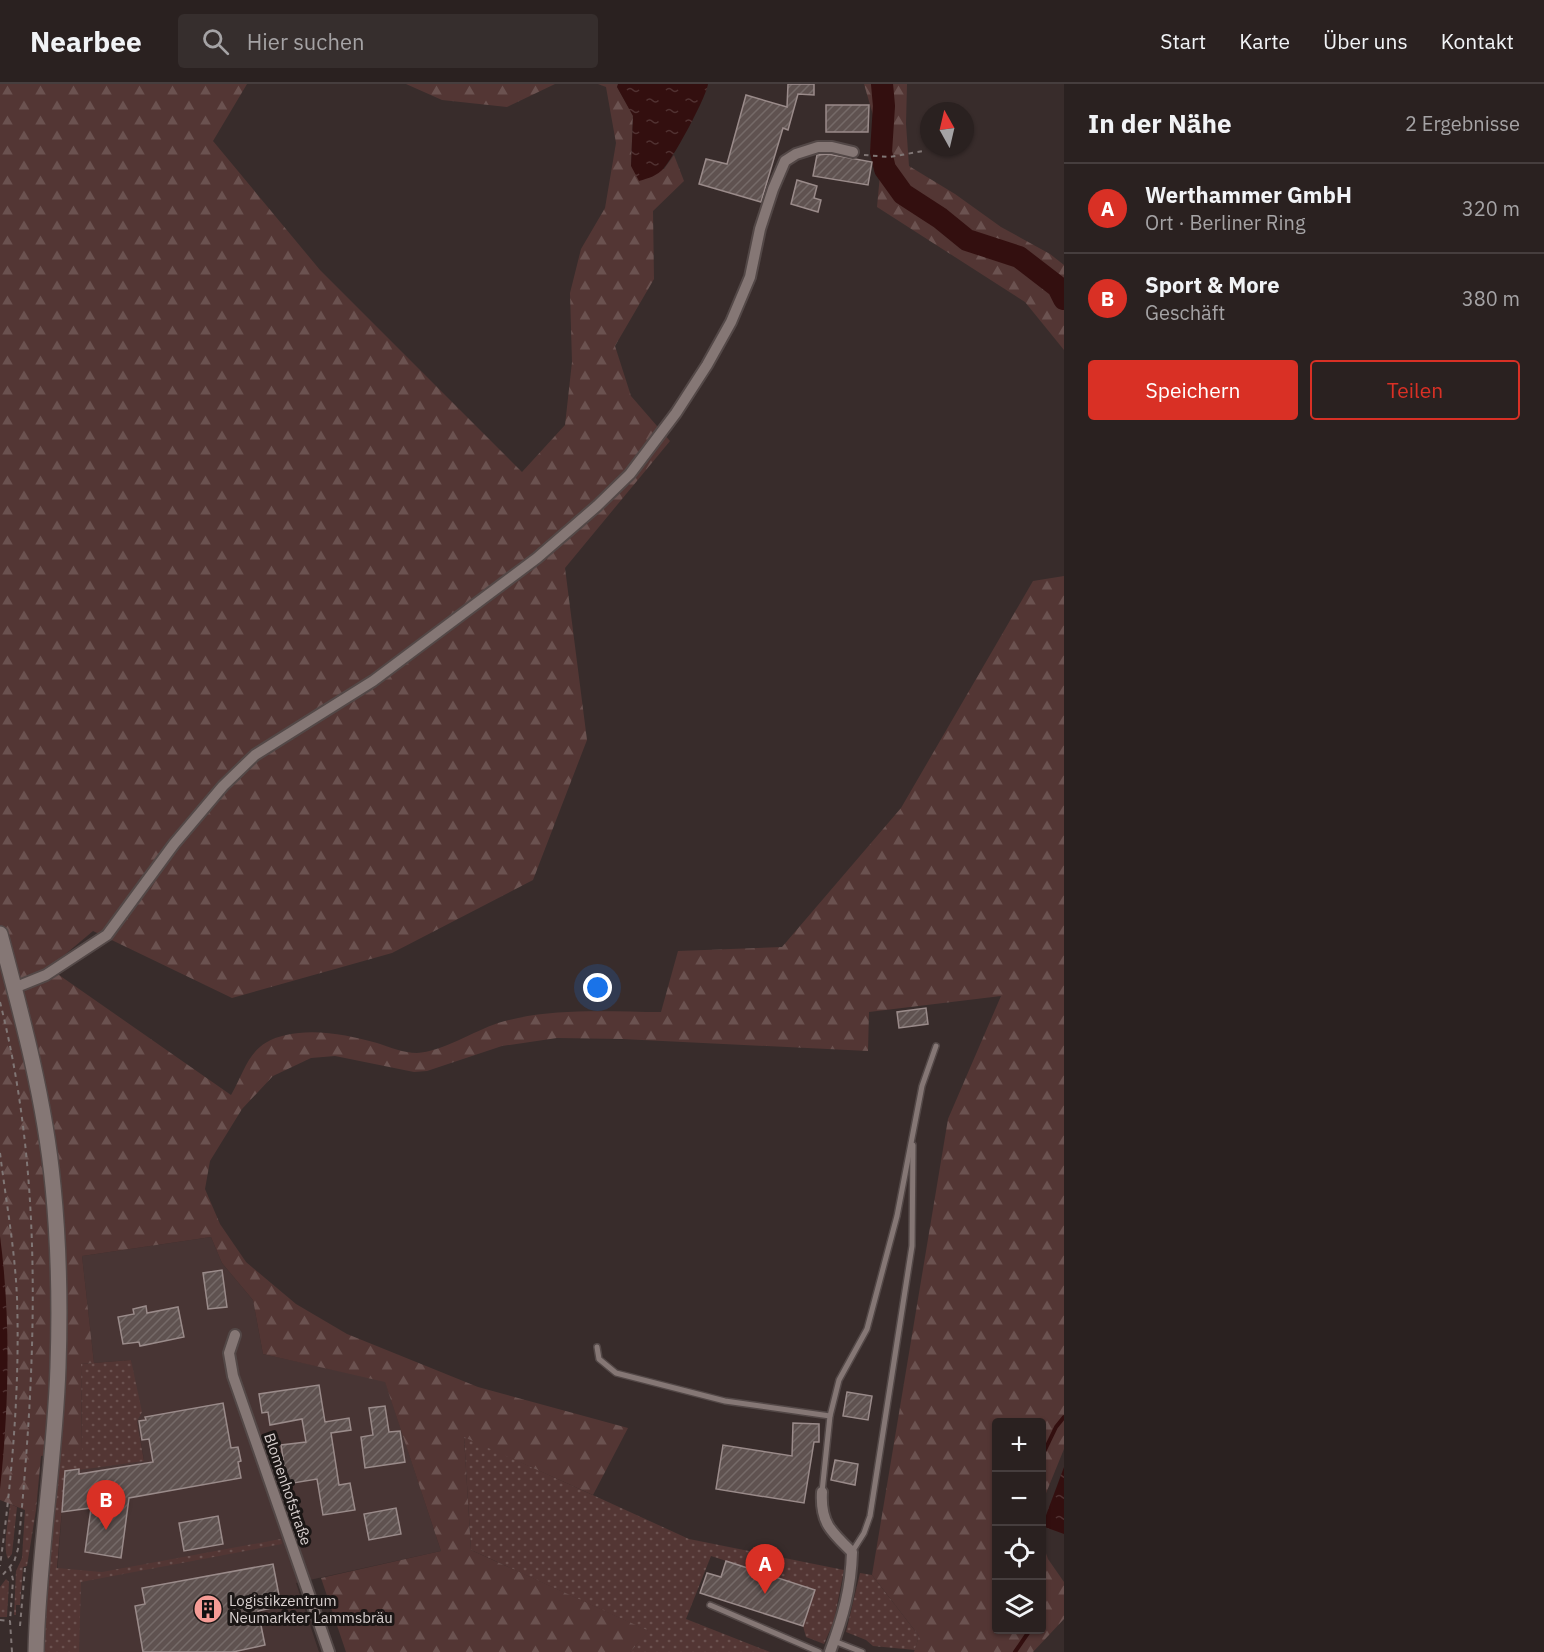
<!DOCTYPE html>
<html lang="de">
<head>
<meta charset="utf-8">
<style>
  body { margin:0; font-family:"IBM Plex Sans",sans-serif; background:#362e2d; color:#f1f3f6 }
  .controls { position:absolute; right:18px; bottom:18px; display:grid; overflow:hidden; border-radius:6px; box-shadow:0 2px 4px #0004 }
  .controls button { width:54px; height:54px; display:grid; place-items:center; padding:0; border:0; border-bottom:2px solid #463e3e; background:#2a2120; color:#f1f3f6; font:30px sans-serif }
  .compass { position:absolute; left:920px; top:18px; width:54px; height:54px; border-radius:50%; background:#2a2120; box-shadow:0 2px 4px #0004; rotate:352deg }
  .you { position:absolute; left:598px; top:904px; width:21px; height:21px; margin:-15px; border:4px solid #fff; border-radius:50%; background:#1a73e8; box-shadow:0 0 0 9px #1a73e833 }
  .badge { display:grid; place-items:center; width:39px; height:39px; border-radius:50%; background:#d93025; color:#fff; font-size:20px; font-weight:700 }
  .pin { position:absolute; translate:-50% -50px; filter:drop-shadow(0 2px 3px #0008) }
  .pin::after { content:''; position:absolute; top:32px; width:21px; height:18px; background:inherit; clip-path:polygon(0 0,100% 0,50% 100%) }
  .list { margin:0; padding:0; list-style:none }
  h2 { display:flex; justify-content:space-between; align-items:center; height:78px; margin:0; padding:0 24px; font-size:26px }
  h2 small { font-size:20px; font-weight:400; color:#a5a3a5 }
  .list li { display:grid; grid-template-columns:39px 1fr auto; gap:18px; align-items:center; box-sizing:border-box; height:90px; padding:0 24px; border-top:2px solid #463e3e }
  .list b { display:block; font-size:22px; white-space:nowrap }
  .list p { margin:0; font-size:20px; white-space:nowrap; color:#a5a3a5 }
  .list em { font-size:20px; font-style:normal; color:#a5a3a5 }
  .actions { display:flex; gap:12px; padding:18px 24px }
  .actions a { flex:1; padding:14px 0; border:2px solid #d93025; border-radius:6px; text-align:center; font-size:21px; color:#d93025 }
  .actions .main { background:#d93025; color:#fff }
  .icon { flex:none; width:33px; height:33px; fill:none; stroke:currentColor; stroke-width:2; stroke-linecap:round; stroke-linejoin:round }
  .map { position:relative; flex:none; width:1064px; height:1568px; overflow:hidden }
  header { display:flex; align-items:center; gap:36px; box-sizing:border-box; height:84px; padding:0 30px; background:#2a2120; border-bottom:2px solid #463e3e }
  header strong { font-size:28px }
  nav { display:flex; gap:33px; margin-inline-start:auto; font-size:21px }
  .search { width:420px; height:54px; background:#362e2d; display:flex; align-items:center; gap:15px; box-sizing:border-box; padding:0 21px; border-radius:6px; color:#a5a3a5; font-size:22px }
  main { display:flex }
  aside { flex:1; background:#2a2120 }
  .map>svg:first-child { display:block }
  .built { fill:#483534 }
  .green { fill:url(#green-dots) }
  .forest { fill:url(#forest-firs) }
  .water { fill:url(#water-ripples) }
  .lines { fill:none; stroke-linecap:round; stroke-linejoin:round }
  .stream { stroke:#330f0f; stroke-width:4 }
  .river { stroke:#330f0f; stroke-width:22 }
  .building { fill:url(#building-hatch); stroke:#9a8b8a; stroke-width:1.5 }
  .service-casing { stroke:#534847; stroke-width:8 }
  .minor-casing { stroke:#534847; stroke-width:14 }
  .secondary-casing { stroke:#534847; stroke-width:18 }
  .path { stroke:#807675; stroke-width:2; stroke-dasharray:4.5 4.5; stroke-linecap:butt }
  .service { stroke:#857775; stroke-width:5 }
  .minor { stroke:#857775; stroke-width:10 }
  .secondary { stroke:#857775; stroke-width:15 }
  .labels { text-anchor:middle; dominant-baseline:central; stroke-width:6; stroke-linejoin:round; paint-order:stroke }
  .street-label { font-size:15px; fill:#d7cfce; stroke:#1b1615 }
  .poi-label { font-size:15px; fill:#d7cfce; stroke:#1b1615; text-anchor:start }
</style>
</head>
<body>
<header>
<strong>Nearbee</strong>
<div class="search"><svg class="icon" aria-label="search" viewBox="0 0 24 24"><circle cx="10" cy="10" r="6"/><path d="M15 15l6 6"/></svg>Hier suchen</div>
<nav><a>Start</a><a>Karte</a><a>Über uns</a><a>Kontakt</a></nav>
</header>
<main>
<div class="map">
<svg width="1064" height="1568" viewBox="0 0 1064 1568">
  <defs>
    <pattern id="green-dots" width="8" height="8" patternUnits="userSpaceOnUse" patternTransform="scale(1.5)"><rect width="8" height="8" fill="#533634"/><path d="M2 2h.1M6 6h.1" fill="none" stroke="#6b5250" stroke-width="1.8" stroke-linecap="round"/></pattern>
    <pattern id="forest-firs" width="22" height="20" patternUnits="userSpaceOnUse" patternTransform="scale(1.5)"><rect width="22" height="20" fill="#533634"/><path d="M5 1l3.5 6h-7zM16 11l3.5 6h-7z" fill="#6b5250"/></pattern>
    <pattern id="water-ripples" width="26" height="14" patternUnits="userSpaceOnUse" patternTransform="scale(1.5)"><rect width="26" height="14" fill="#330f0f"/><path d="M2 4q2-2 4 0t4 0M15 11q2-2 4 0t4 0" fill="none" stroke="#503131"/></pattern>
    <pattern id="building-hatch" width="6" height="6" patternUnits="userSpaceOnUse" patternTransform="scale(1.5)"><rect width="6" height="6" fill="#5f5250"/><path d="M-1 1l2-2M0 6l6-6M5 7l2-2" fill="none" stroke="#756a68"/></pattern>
  </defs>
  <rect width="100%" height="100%" fill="#382c2b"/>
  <polygon class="built" points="211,1153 222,1179 253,1216 263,1270 385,1297 441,1467 296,1499 319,1568 51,1568 65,1387 144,1376 137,1337 131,1276 94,1279 82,1172"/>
  <g class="green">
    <polygon points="131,1276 142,1328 137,1337 144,1377 65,1388 57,1484 102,1488 281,1455 282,1460 81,1498 79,1568 43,1568 46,1502 59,1369 82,1366 81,1280"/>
    <polygon points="464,1352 689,1455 844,1486 834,1537 824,1560 806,1553 803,1542 815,1506 711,1472 686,1535 770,1568 630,1568 648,1547 471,1466"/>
    <path d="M10,1420L17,1423L12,1470L8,1475C2,1464 9,1434 10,1420Z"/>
    <polygon points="25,1426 36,1426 27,1482 23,1483 20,1521 16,1521 16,1531 14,1531 16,1487 22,1474"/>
    <polygon points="860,1489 872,1491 919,1552 915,1566 873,1562 866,1556 846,1548"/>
    <polygon points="6,1495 9,1498 7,1533 0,1533 0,1503"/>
  </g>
  <g class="forest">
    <path d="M0,0H247L213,57L320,186L522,388L565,341L572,278L570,209L581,165L605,124L616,59L606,3L598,0H618L617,3L633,31L631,82L664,85L674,71L684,97L653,127L654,195L615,262L631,312L670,357L565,484L587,656L533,796L392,869L232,914L93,847L49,884L231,1011C247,983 249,959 286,951C315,944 349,951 377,959C389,963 404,969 417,969C441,968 474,947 498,939C551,923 607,928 661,928L678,867L782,863L901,724L1033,497L1064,492V1365L1042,1419V1338H996V1546H1042V1458L1048,1475L1064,1498V1535L1033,1568H914L919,1552L872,1491L948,1035L1001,912L869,928L868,967L622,955L557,954L502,962L427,987L414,988L335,972L311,974L273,992L242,1025L210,1077L205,1105L220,1140L246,1178L296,1220L347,1250L478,1303L628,1344L593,1411L464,1353L471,1466L649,1547L630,1568H346L321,1494L441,1467L385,1298L263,1270L253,1216L222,1179L211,1153L82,1172L94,1279L81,1280L82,1367L41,1372L36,1426H25L0,1416Z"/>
    <polygon points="406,0 555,0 507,23 442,16"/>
    <polygon points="864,0 907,0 906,40 909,82 955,110 1001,143 1050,170 1064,181 1064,266 1025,218 877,123 880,91 870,66 875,38"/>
  </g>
  <g class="water">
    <path d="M618,0H708C706,14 674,73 664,84C657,92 649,94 639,97L631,82L633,32L617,3Z"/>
    <path d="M0,1152C11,1235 9,1322 0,1405Z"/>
    <polygon points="1064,1383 1064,1450 1042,1442"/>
  </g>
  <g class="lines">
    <g class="stream">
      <polyline points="1042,1372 1056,1343 1064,1333"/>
      <polyline points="1015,1568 1030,1546"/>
    </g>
    <polyline class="river" points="882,0 884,22 881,68 885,85 903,110 940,134 967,156 1019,173 1058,203 1064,215"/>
  </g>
  <g class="building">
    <polygon points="788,0 814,0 814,11 798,10 788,46 783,44 761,118 699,100 706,75 727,80 746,11 787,23"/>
    <polygon points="826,21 869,21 868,48 826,48"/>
    <polygon points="828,70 872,78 868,101 813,92 817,71"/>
    <polygon points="797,96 817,102 814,114 821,116 818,128 791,120"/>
    <polygon points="926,924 928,940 899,944 897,928"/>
    <polygon points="222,1186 227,1223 208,1225 203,1189"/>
    <polygon points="146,1222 147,1229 178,1223 184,1253 140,1262 139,1258 123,1260 118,1233 134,1230 133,1225"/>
    <polygon points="319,1301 325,1338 349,1334 351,1346 331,1349 339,1401 350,1399 355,1426 323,1431 317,1395 287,1400 281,1361 306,1358 302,1335 270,1341 268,1328 262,1329 259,1310"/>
    <polygon points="847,1308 872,1312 868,1336 843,1332"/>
    <polygon points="223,1319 231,1364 238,1363 241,1377 238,1378 241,1394 129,1414 121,1474 85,1468 91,1424 62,1428 65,1387 79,1385 79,1390 153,1378 149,1355 142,1356 139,1337 146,1336 145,1333"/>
    <polygon points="385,1322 389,1348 400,1347 405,1378 365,1384 361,1353 373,1351 369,1324"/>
    <polygon points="793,1339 819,1340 819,1358 814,1358 804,1419 716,1405 723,1361 792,1372"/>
    <polygon points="835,1376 858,1380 855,1401 831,1396"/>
    <polygon points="396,1424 401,1450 369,1456 364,1430"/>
    <polygon points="218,1432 223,1460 184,1467 179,1439"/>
    <polygon points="726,1477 815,1506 803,1542 700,1509 707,1489 721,1493"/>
    <polygon points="273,1480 281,1522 258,1527 265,1561 233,1568 143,1568 135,1522 145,1520 142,1504"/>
  </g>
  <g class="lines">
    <g class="service-casing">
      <g id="service">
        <polyline points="597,1263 599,1275 616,1289 725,1317 830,1332"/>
        <polyline points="822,1408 830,1332 839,1296 867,1245 897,1132 922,1002 936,962"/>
        <polyline points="852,1468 864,1449 870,1432 912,1162 913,1061"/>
        <polyline points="710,1521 819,1568"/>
        <polyline points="834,1557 862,1568"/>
      </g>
    </g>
    <g class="minor-casing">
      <g id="minor">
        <polyline points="14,904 46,891 107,851 174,760 223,702 255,671 373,597 537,474 597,422 630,390 676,329 707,281 731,238 750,193 760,145 773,105 785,77 796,70 818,63 832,63 853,68"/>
        <polyline points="235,1251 229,1269 233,1292 329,1568"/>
        <path d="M822,1408C820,1438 831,1448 852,1468C851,1505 843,1533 830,1568"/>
      </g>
    </g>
    <g class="secondary-casing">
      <path id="secondary" d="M0,850C22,932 45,1017 53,1102C59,1162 60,1223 58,1283C55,1379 38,1472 36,1568"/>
    </g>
    <g class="path">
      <polyline points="864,71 890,73 923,67"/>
      <path d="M0,918C45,1096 36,1283 18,1465L14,1478L0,1494"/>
      <path d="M0,1069C6,1117 15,1166 17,1214C20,1304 12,1393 0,1482"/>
      <polyline points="10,1483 13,1496 10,1537 12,1568"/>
      <polyline points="0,1536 10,1537"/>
      <polyline points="20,1542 25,1484"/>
    </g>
    <use href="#service" class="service"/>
    <use href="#minor" class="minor"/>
    <use href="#secondary" class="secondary"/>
  </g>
  <defs>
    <g id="building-disc" transform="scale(1.5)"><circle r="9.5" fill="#f59c96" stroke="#1b1615"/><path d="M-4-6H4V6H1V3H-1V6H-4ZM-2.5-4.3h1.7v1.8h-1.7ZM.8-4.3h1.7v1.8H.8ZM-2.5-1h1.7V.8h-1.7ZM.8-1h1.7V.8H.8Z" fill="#111"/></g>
  </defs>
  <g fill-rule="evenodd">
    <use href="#building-disc" x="208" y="1525"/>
  </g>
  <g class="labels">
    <g class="street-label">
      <text transform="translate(288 1405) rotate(71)">Blomenhofstraße</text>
    </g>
    <g class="poi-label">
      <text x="229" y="1516">Logistikzentrum<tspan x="229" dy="17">Neumarkter Lammsbräu</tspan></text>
    </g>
  </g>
</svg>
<div class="controls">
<button>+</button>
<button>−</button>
<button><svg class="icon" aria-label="locate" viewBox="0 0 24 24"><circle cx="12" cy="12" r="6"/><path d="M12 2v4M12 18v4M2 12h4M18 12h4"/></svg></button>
<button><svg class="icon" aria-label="layers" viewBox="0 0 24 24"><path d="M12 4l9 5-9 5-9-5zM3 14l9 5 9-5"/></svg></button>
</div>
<svg class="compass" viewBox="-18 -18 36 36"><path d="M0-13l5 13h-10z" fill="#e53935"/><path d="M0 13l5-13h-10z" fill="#a5a3a5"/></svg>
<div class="you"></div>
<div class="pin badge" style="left:765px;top:1510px">A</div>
<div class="pin badge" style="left:106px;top:1446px">B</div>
</div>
<aside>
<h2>In der Nähe<small>2 Ergebnisse</small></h2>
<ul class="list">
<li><span class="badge">A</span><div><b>Werthammer GmbH</b><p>Ort · Berliner Ring</p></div><em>320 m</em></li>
<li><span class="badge">B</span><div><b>Sport &amp; More</b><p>Geschäft</p></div><em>380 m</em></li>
</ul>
<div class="actions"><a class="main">Speichern</a><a>Teilen</a></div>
</aside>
</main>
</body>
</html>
